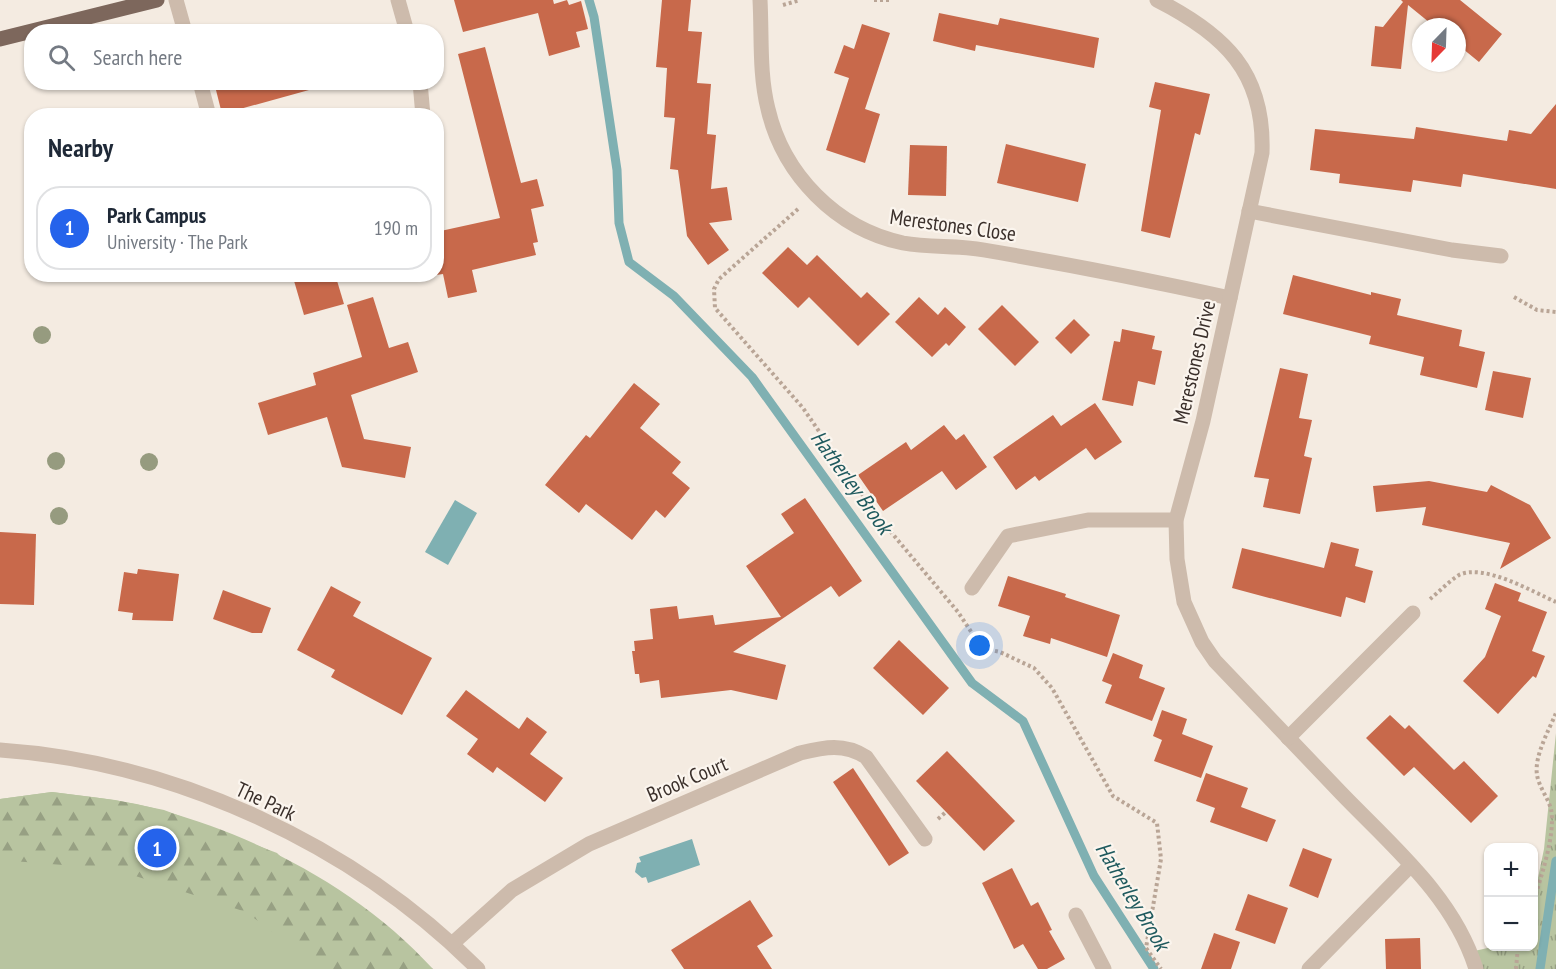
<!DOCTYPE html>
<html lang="en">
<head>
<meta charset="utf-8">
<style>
  body { margin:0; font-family:"PT Sans Narrow",sans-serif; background:#f6f6f7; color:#1f2937 }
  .controls { position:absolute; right:18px; bottom:18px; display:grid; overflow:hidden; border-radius:12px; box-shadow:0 2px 4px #0004 }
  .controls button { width:54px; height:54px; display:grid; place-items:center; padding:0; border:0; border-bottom:2px solid #e0e1e3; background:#fff; color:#1f2937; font:30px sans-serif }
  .compass { position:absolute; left:1412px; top:18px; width:54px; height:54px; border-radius:50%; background:#fff; box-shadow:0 2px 4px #0004; rotate:203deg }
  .you { position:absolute; left:980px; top:646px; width:21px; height:21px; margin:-15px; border:4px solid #fff; border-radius:50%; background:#1a73e8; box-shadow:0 0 0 9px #1a73e833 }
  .badge { display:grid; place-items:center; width:39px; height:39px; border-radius:50%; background:#2563eb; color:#fff; font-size:20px; font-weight:700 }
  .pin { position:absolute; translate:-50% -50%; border:3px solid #fff; box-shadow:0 2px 6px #0006 }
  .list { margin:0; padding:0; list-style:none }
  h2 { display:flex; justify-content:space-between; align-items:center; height:78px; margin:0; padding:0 24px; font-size:26px }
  h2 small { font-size:20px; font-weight:400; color:#747a83 }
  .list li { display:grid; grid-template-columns:39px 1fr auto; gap:18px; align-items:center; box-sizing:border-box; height:84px; margin:0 12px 12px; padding:0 12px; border:2px solid #e0e1e3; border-radius:24px }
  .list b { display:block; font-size:22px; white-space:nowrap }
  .list p { margin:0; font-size:20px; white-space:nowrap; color:#747a83 }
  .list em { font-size:20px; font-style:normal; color:#747a83 }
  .icon { flex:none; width:33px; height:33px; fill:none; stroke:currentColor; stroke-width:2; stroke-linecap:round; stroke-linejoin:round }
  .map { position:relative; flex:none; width:1556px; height:969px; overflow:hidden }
  .search { position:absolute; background:#fff; box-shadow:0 2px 4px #0004; left:24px; top:24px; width:420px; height:66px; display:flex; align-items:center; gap:15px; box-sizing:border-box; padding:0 21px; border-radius:24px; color:#747a83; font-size:22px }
  .panel { position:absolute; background:#fff; box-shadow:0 2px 4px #0004; left:24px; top:108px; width:420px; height:174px; border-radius:24px }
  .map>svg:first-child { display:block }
  .green { fill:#b8c4a0 }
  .forest { fill:url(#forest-firs) }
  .park { fill:url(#park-tufts) }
  .water { fill:#7fb0b2 }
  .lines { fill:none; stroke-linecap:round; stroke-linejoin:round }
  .stream { stroke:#7fb0b2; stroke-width:9 }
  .building { fill:#c8694b }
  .path { stroke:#b9a596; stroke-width:4; stroke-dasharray:3 3; stroke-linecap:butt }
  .minor { stroke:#cdbbac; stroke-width:15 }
  .major { stroke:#7d675c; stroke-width:15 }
  .tree { fill:#969b7f }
  .labels { text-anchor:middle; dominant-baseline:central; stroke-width:4.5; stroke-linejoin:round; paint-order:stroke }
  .street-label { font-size:21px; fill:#3b302b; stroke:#fbf5ee }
  .water-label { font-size:22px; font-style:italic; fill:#1f5a5e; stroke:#fbf5ee }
</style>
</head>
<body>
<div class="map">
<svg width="1556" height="969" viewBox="0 0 1556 969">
  <defs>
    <pattern id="forest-firs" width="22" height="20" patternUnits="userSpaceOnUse" patternTransform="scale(1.5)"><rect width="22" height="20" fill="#b8c4a0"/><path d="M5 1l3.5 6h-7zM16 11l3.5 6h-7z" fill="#97a083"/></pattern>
    <pattern id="park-tufts" width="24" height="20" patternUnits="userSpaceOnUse" patternTransform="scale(1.5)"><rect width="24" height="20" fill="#b8c4a0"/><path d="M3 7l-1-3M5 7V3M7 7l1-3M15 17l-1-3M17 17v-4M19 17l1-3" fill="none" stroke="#97a083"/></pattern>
  </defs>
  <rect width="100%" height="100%" fill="#f4ebe1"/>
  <polygon class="green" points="52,792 115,800 164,810 277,853 351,928 370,969 0,969 0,799"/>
  <path class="forest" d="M52,792C89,797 128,800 164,811C264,839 363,892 433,969H321L246,912L114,869L0,860V799Z"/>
  <polygon class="park" points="1556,733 1556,969 1476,969 1470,952 1492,947 1534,946 1534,897 1544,849"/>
  <g class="water">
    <polygon points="455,500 477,513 448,565 425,552"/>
    <polygon points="692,839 700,865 648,883 646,877 642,878 635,872 637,863 641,862 639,857"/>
  </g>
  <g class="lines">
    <g class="stream">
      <polyline points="589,0 594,17 617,170 619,223 629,262 674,296 752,377 972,683 1023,721 1094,876 1154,969"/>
      <polyline points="1540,969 1556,861"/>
    </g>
  </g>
  <g class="building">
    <polygon points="454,0 553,0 554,4 567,0 569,5 581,1 588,29 576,32 580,47 549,56 538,13 463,32"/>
    <polygon points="662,0 691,0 688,31 702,32 697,83 711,84 707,134 716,135 711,189 727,187 732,220 709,223 729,250 708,265 687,236 678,170 670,169 675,118 664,117 667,68 656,67"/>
    <polygon points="1401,0 1460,0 1502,34 1479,62 1457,44 1457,27 1435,27 1408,5 1401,69 1371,66 1375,26 1383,27 1403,2"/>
    <polygon points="939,13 998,25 1000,18 1099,38 1094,68 976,45 975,51 933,41"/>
    <polygon points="862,24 890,33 865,109 880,114 865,163 826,150 849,78 834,73 844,45 854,49"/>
    <polygon points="485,47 521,183 537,179 544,206 531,209 538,242 533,243 536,255 472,270 477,292 448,298 443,274 436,275 436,232 500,218 458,54"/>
    <polygon points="214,82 308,82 309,90 222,114"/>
    <polygon points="1155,82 1210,94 1200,135 1195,133 1170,238 1141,231 1161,110 1149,107"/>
    <polygon points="1556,104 1556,189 1463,174 1461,187 1413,180 1411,192 1339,183 1340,174 1310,170 1315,129 1414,139 1416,127 1507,141 1509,130 1531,134"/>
    <polygon points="1006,144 1086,164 1078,202 997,183"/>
    <polygon points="910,145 947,146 946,196 908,195"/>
    <polygon points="788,247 807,265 817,255 861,298 867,292 890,314 858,346 809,297 798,308 762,273"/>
    <polygon points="292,274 335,274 344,304 304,315"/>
    <polygon points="1293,275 1371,295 1371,292 1401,299 1397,315 1462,330 1459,346 1485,352 1477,388 1420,375 1424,357 1369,344 1371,336 1283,314"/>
    <polygon points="373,297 389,348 408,342 418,372 351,395 364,439 411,447 405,478 342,467 327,417 268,435 258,403 316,385 313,373 362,357 347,305"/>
    <polygon points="919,297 938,315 945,307 966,327 949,346 946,343 932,357 895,322"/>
    <polygon points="1002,305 1039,342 1015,366 978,329"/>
    <polygon points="1074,319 1090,335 1071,354 1055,338"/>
    <polygon points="1122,329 1155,336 1152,349 1162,351 1155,385 1138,381 1133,406 1102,400 1114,341 1120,342"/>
    <polygon points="1280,368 1308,374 1299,418 1312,420 1304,456 1312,458 1300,514 1263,507 1269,479 1254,477"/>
    <polygon points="1493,371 1531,378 1523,418 1485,410"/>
    <polygon points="634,383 660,404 640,428 681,462 672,473 690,488 665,518 656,510 632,540 586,504 579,513 545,485 586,435 590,438"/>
    <polygon points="1095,403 1122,442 1095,460 1086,448 1039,481 1035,476 1016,490 993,457 1053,415 1061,426"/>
    <polygon points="944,425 956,440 964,434 987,467 956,490 942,471 883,511 858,475 906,442 911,450"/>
    <polygon points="1429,481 1487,492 1491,485 1530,505 1551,538 1500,569 1510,543 1422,525 1426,507 1376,512 1373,486"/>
    <polygon points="805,498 862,581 839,597 831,586 733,652 786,665 777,700 731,690 661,698 659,680 640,683 639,674 635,674 632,651 635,651 634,641 653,639 650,609 677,606 679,619 713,615 715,625 781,617 746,566 794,533 781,514"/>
    <polygon points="0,532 36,534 34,605 0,604"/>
    <polygon points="1331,542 1359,549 1355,566 1373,571 1365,603 1346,597 1341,617 1232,588 1242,548 1324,568"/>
    <polygon points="138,569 179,574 173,621 132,620 133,613 118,611 124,572 137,574"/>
    <polygon points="1008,576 1066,594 1065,597 1120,615 1107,657 1051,638 1050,644 1023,636 1030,616 998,606"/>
    <polygon points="1495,583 1521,593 1518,601 1547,612 1532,651 1545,656 1536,678 1533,676 1498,714 1463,681 1485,657 1501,616 1485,609"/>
    <polygon points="331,586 361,602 353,616 432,658 402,715 331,677 335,670 297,650"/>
    <polygon points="223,590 271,608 262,633 252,633 213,619"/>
    <polygon points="899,640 949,688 923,715 873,668"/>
    <polygon points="1113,653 1143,665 1139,678 1165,688 1152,721 1105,703 1112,685 1102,681"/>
    <polygon points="466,690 519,729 527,717 547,732 530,754 563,778 545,802 497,767 493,773 467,754 478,739 446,716"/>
    <polygon points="1162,710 1187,719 1182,734 1213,746 1201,778 1154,761 1162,740 1153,736"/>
    <polygon points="1390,715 1405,729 1409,725 1454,770 1464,761 1498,796 1471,823 1414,767 1404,776 1366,738"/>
    <polygon points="947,751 1015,821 984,851 916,781"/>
    <polygon points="853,768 909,853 889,866 833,782"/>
    <polygon points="1206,773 1248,788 1241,807 1276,820 1267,842 1210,822 1215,808 1196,801"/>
    <polygon points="1303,848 1332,859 1318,898 1289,886"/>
    <polygon points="1012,868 1031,906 1038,902 1052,930 1049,931 1065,959 1047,969 1038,969 1023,944 1014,949 982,883"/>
    <polygon points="1248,894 1288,908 1275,944 1235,930"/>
    <polygon points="750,900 773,936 757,946 772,969 684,969 671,950"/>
    <polygon points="1214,933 1240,942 1231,969 1201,969"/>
    <polygon points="1420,938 1421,969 1386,969 1385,939"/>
  </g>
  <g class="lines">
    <g class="path">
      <polyline points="874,0 891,0"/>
      <polyline points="783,5 800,0"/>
      <polyline points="798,209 719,279 714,289 715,308 803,408 875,513 958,612 982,648 1000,652 1034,668 1052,688 1113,796 1157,823 1161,859 1146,948 1161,969"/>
      <polyline points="1514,297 1537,310 1556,312"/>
      <path d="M1430,599C1439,592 1449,581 1459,575C1484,563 1533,592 1556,602"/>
      <polyline points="938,819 946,812"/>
      <path d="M1534,900C1541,877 1556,833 1551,809C1548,798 1539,787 1537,775C1534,756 1549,730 1556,713"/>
      <polyline points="1516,969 1518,946"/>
    </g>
    <g class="minor">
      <polyline points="176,0 185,32"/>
      <polyline points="398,0 407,32"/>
      <path d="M760,0C762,36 759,74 768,109C783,174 836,229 903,243C930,248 957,245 984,250C1067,264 1148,280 1230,298"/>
      <path d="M1157,0C1224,34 1265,72 1262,153L1203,421L1176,520L1177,559L1184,602L1202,642L1215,661C1257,705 1299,749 1341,793C1392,846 1454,897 1476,969"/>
      <polyline points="200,82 209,116"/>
      <polyline points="420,82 423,116"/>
      <polyline points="1249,211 1452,250 1501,256"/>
      <polyline points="972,588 1008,536 1088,520 1176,520"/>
      <polyline points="1288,738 1413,613"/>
      <path d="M0,750C176,762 354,845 478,969"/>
      <polyline points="1076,915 1104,969"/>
      <path d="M453,943L512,890L589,844L800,753C825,747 844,743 866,757L925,839"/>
      <polyline points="1309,969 1411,865"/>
    </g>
    <polyline class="major" points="0,39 157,0"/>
  </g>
  <g class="tree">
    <circle cx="42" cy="335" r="9"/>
    <circle cx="56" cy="461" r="9"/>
    <circle cx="149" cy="462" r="9"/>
    <circle cx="59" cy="516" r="9"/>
  </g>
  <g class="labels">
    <g class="street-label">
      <text transform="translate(953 225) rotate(8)">Merestones Close</text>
      <text transform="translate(1194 362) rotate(-77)">Merestones Drive</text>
      <text transform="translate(687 779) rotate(-23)">Brook Court</text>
      <text transform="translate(266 801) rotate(25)">The Park</text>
    </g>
    <g class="water-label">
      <text transform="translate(852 482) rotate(54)">Hatherley Brook</text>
      <text transform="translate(1133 896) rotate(59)">Hatherley Brook</text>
    </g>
  </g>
</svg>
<div class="controls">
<button>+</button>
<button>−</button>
</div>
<svg class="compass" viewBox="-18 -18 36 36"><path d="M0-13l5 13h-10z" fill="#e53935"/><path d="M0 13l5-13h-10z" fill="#747a83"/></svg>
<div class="you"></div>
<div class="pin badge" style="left:157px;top:848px">1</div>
<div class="search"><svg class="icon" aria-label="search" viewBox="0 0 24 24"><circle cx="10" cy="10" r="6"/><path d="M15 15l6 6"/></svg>Search here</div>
<section class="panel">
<h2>Nearby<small></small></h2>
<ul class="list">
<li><span class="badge">1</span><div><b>Park Campus</b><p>University · The Park</p></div><em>190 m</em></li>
</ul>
</section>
</div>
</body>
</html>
